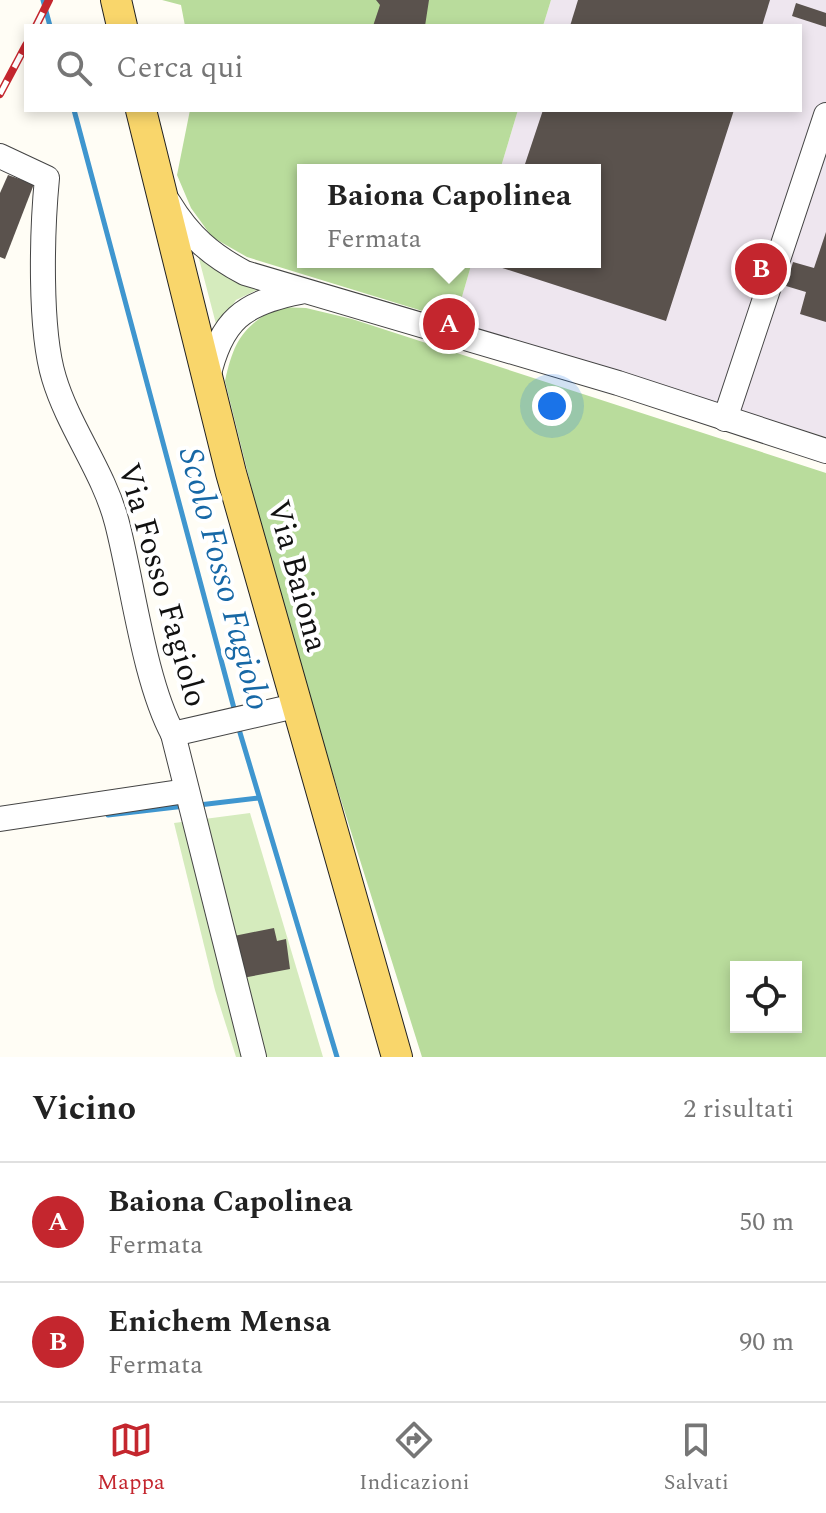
<!DOCTYPE html>
<html lang="it">
<head>
<meta charset="utf-8">
<style>
  body { margin:0; font-family:Spectral,serif; background:#f6f6f6; color:#222 }
  .controls { position:absolute; right:24px; bottom:24px; display:grid; overflow:hidden; border-radius:0px; box-shadow:0 4px 12px #0003 }
  .controls button { width:72px; height:72px; display:grid; place-items:center; padding:0; border:0; border-bottom:2px solid #e0e0e0; background:#fff; color:#222; font:40px sans-serif }
  .you { position:absolute; left:552px; top:406px; width:28px; height:28px; margin:-20px; border:6px solid #fff; border-radius:50%; background:#1a73e8; box-shadow:0 0 0 12px #1a73e833 }
  .badge { display:grid; place-items:center; width:52px; height:52px; border-radius:50%; background:#c4262e; color:#fff; font-size:26px; font-weight:700 }
  .pin { position:absolute; translate:-50% -50%; border:4px solid #fff; box-shadow:0 2px 8px #0006 }
  .popup { position:absolute; left:297px; top:164px; width:304px; height:104px; box-sizing:border-box; display:grid; place-content:center; border-radius:0px; background:#fff; filter:drop-shadow(0 2px 6px #0005); font-size:26px; white-space:nowrap; color:#767676 }
  .popup b { font-size:30px; color:#222 }
  .popup::after { content:''; position:absolute; left:50%; top:100%; margin-left:-16px; border:16px solid transparent; border-top-color:#fff }
  .list { margin:0; padding:0; list-style:none }
  h2 { display:flex; justify-content:space-between; align-items:center; height:104px; margin:0; padding:0 32px; font-size:34px }
  h2 small { font-size:26px; font-weight:400; color:#767676 }
  .list li { display:grid; grid-template-columns:52px 1fr auto; gap:24px; align-items:center; box-sizing:border-box; height:120px; padding:0 32px; border-top:2px solid #e0e0e0 }
  .list b { display:block; font-size:30px; white-space:nowrap }
  .list p { margin:0; font-size:26px; white-space:nowrap; color:#767676 }
  .list em { font-size:26px; font-style:normal; color:#767676 }
  .icon { flex:none; width:44px; height:44px; fill:none; stroke:currentColor; stroke-width:2; stroke-linecap:round; stroke-linejoin:round }
  .map { position:relative; flex:none; width:826px; height:1057px; overflow:hidden }
  .search { position:absolute; background:#fff; box-shadow:0 4px 12px #0003; left:24px; right:24px; top:24px; height:88px; display:flex; align-items:center; gap:20px; box-sizing:border-box; padding:0 28px; border-radius:0px; color:#767676; font-size:30px }
  .sheet { height:344px; background:#fff }
  nav { display:flex; justify-content:space-around; align-items:center; box-sizing:border-box; height:112px; border-top:2px solid #e0e0e0; background:#fff; font-size:22px; color:#767676 }
  nav a { display:grid; justify-items:center; gap:4px }
  nav .on { color:#c4262e }
  .map>svg:first-child { display:block }
  .industrial { fill:#eee6ef }
  .green { fill:#d5ebbd }
  .forest { fill:#b9dc9c; fill-rule:evenodd }
  .lines { fill:none; stroke-linecap:round; stroke-linejoin:round }
  .stream { stroke:#3f96cf; stroke-width:5 }
  .building { fill:#5a524d }
  .minor-casing { stroke:#444; stroke-width:26 }
  .major-casing { stroke:#222; stroke-width:32 }
  .minor { stroke:#fff; stroke-width:24 }
  .major { stroke:#f9d66b; stroke-width:30 }
  .rail-casing { stroke:#c4262e; stroke-width:8 }
  .rail { stroke:#fff; stroke-width:5; stroke-dasharray:15; stroke-linecap:butt }
  .labels { text-anchor:middle; dominant-baseline:central; stroke-width:8; stroke-linejoin:round; paint-order:stroke }
  .street-label { font-size:32px; fill:#111; stroke:#fff }
  .water-label { font-size:34px; font-style:italic; fill:#1768a6; stroke:#fff }
</style>
</head>
<body>
<div class="map">
<svg width="826" height="1057" viewBox="0 0 826 1057">
  <rect width="100%" height="100%" fill="#fffdf5"/>
  <polygon class="industrial" points="551,0 826,0 826,437 455,321 472,262 595,262 595,170 500,170 518,110 800,110 800,26 543,26"/>
  <g class="green">
    <polygon points="198,255 259,289 236,300 223,320 216,324"/>
    <polygon points="250,813 323,1057 236,1057 215,990 174,823"/>
  </g>
  <g class="forest">
    <polygon points="162,0 551,0 543,26 185,26 181,5"/>
    <polygon points="190,110 518,110 500,170 303,170 303,262 472,262 455,321 247,257 212,237 191,208 177,175"/>
    <path d="M278,307L306,308L352,319L826,473V1057H422L284,619L225,381C234,341 242,327 278,307ZM736,967H796V1027H736Z"/>
  </g>
  <g class="lines">
    <g class="stream">
      <polyline points="43,0 50,26"/>
      <polyline points="74,110 235,712"/>
      <polyline points="238,726 337,1057"/>
      <polyline points="199,805 259,798"/>
      <polyline points="108,815 185,806"/>
    </g>
  </g>
  <g class="building">
    <polygon points="376,0 429,0 425,26 373,26 380,5"/>
    <polygon points="578,0 770,0 762,26 570,26"/>
    <polygon points="796,3 826,13 826,27 792,16"/>
    <polygon points="543,110 734,110 666,321 487,263 595,262 595,170 523,170"/>
    <polygon points="8,175 34,184 5,259 0,257 0,193"/>
    <polygon points="826,232 826,322 800,314 806,292 786,286 793,262 814,268"/>
    <polygon points="274,928 277,941 286,939 290,969 237,979 229,937"/>
  </g>
  <g class="lines">
    <g class="minor-casing">
      <g id="minor">
        <path d="M0,156L47,178C42,230 39,329 54,378C69,428 104,472 117,523C133,585 144,680 173,734L295,706"/>
        <path d="M169,203C189,236 211,255 245,273L618,383L826,451"/>
        <path d="M208,378C221,320 243,303 300,292"/>
        <polyline points="725,419 826,115"/>
        <polyline points="173,734 254,1057"/>
        <polyline points="0,819 186,791"/>
      </g>
    </g>
    <g class="major-casing">
      <g id="major">
        <polyline points="116,0 122,26"/>
        <polyline points="141,110 231,473 397,1057"/>
      </g>
    </g>
    <use href="#minor" class="minor"/>
    <use href="#major" class="major"/>
    <g class="rail-casing">
      <g id="rail">
        <polyline points="36,26 49,0"/>
        <polyline points="0,94 26,45"/>
      </g>
    </g>
    <use href="#rail" class="rail"/>
  </g>
  <g class="labels">
    <g class="street-label">
      <text transform="translate(297 576) rotate(75)">Via Baiona</text>
      <text transform="translate(162 585) rotate(74)">Via Fosso Fagiolo</text>
    </g>
    <g class="water-label">
      <text transform="translate(224 579) rotate(75)">Scolo Fosso Fagiolo</text>
    </g>
  </g>
</svg>
<div class="controls">
<button><svg class="icon" aria-label="locate" viewBox="0 0 24 24"><circle cx="12" cy="12" r="6"/><path d="M12 2v4M12 18v4M2 12h4M18 12h4"/></svg></button>
</div>
<div class="you"></div>
<div class="pin badge" style="left:449px;top:324px">A</div>
<div class="popup"><b>Baiona Capolinea</b>Fermata</div>
<div class="pin badge" style="left:761px;top:269px">B</div>
<div class="search"><svg class="icon" aria-label="search" viewBox="0 0 24 24"><circle cx="10" cy="10" r="6"/><path d="M15 15l6 6"/></svg>Cerca qui</div>
</div>
<section class="sheet">
<h2>Vicino<small>2 risultati</small></h2>
<ul class="list">
<li><span class="badge">A</span><div><b>Baiona Capolinea</b><p>Fermata</p></div><em>50 m</em></li>
<li><span class="badge">B</span><div><b>Enichem Mensa</b><p>Fermata</p></div><em>90 m</em></li>
</ul>
</section>
<nav>
<a class="on"><svg class="icon" aria-label="map" viewBox="0 0 24 24"><path d="M3 6l6-2 6 2 6-2v14l-6 2-6-2-6 2zM9 4v14M15 6v14"/></svg>Mappa</a>
<a><svg class="icon" aria-label="directions" viewBox="0 0 24 24"><path d="M12 3l9 9-9 9-9-9zM9 14v-3h6M13 9l2 2-2 2"/></svg>Indicazioni</a>
<a><svg class="icon" aria-label="saved" viewBox="0 0 24 24"><path d="M7 4h10v16l-5-4-5 4z"/></svg>Salvati</a>
</nav>
</body>
</html>
